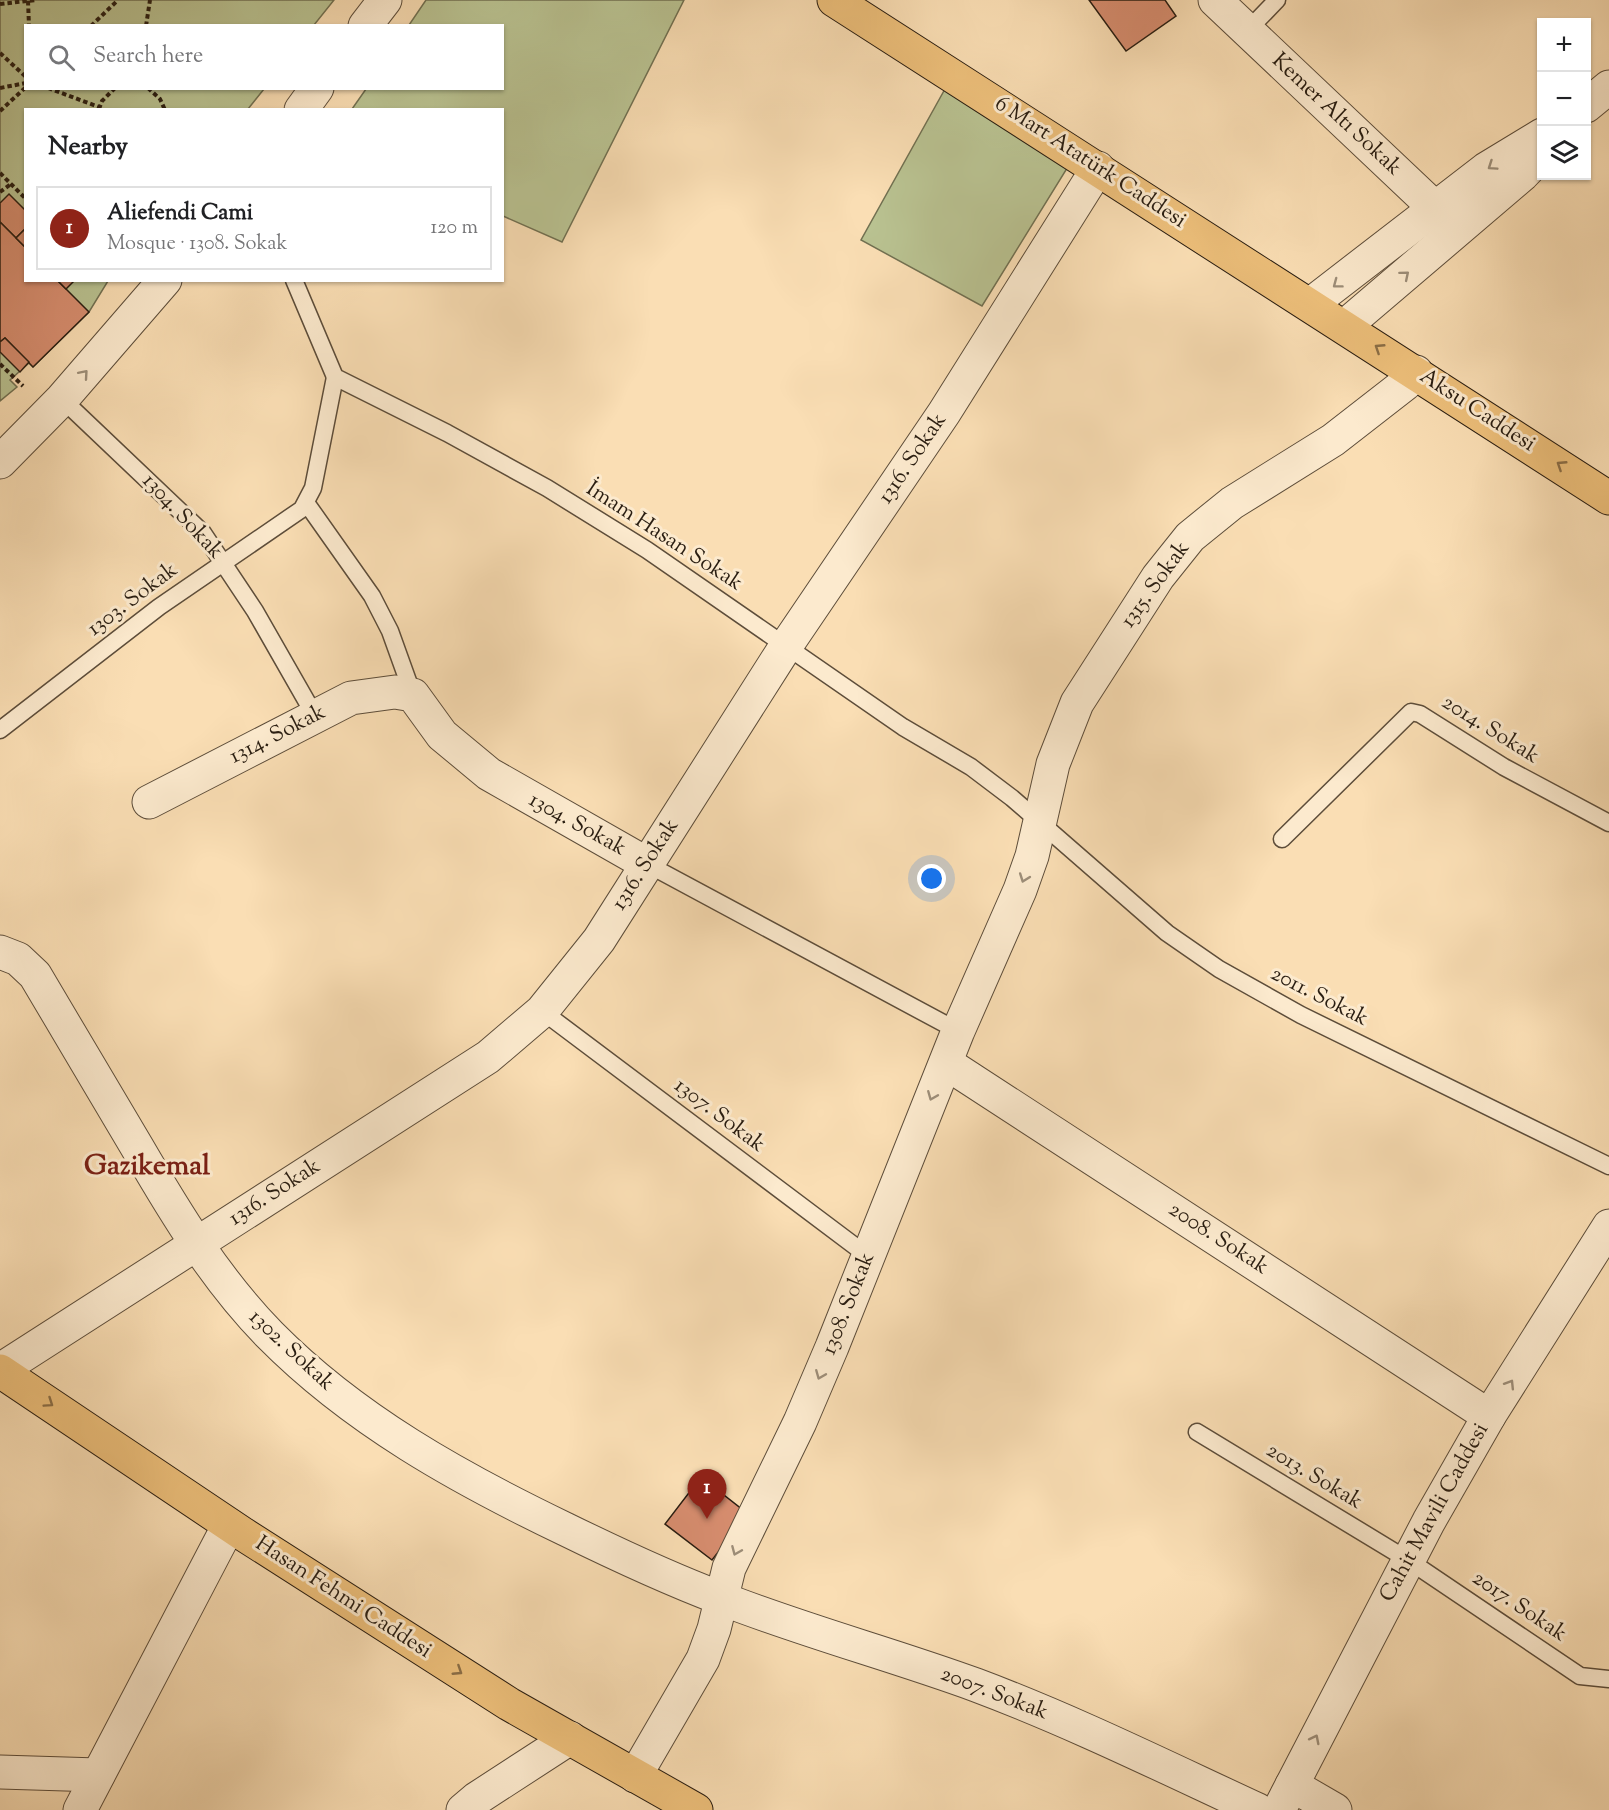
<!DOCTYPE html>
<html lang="en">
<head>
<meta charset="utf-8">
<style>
  body { margin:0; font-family:"Sorts Mill Goudy",serif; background:#f6f6f6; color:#202124 }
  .controls { position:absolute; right:18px; top:18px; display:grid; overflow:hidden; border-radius:0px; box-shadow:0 2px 4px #0004 }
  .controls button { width:54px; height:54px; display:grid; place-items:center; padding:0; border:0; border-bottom:2px solid #e0e0e0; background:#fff; color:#202124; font:30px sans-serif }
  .you { position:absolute; left:932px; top:879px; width:21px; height:21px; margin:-15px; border:4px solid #fff; border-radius:50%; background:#1a73e8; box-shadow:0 0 0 9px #1a73e833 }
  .badge { display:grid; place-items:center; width:39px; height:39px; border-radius:50%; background:#8f2418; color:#fff; font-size:20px; font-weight:700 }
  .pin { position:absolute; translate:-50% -50px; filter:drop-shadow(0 2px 3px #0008) }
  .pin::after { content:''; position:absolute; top:32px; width:21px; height:18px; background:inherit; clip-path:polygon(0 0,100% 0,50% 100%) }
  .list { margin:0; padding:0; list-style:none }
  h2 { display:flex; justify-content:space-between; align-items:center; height:78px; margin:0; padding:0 24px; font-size:26px }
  h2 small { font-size:20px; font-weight:400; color:#757577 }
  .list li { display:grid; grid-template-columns:39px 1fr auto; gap:18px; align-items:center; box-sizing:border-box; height:84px; margin:0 12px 12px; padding:0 12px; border:2px solid #e0e0e0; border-radius:0px }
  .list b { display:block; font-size:22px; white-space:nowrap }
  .list p { margin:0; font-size:20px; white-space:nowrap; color:#757577 }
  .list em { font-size:20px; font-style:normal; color:#757577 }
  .icon { flex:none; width:33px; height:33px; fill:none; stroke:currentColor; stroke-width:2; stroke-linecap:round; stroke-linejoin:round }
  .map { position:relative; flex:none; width:1609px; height:1810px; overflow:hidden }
  .search { position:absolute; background:#fff; box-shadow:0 2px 4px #0004; left:24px; top:24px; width:480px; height:66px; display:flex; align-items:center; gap:15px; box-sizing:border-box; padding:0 21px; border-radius:0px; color:#757577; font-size:22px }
  .panel { position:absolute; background:#fff; box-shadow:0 2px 4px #0004; left:24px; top:108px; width:480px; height:174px; border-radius:0px }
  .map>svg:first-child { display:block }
  .green { fill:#b9c291; stroke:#717051; stroke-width:1.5 }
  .building { fill:#d78d6f; stroke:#291d11; stroke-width:1.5 }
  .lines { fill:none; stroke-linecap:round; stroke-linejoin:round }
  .service-casing { stroke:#5d4d3a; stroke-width:19 }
  .minor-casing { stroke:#5d4d3a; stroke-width:35 }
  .tertiary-casing { stroke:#5d4d3a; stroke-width:35 }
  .primary-casing { stroke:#291d11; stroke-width:35 }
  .path { stroke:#291d11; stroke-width:4; stroke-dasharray:4.5 3; stroke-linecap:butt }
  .service { stroke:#fceace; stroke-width:16 }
  .minor { stroke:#fceace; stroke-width:33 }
  .tertiary { stroke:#fceace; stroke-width:33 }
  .primary { stroke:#edbf7a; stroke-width:33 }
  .oneway { stroke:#9d8e79 }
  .oneway2 { stroke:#8b6e46 }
  .labels { text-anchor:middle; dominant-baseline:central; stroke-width:6; stroke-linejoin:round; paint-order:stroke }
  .street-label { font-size:22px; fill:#291d11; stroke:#fceace }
  .district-label { font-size:28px; font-weight:bold; fill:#7a1f14; stroke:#fceace }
</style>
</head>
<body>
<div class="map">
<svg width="1609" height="1810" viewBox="0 0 1609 1810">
  <rect width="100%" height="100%" fill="#fadeb4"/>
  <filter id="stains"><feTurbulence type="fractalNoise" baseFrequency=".00333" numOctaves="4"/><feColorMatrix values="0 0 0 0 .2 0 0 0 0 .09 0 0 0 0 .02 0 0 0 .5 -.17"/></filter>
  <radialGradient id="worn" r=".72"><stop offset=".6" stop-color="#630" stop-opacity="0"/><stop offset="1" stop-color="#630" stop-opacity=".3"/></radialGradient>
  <g class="green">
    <polygon points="0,0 334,0 314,25 26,26 26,88 264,89 248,109 26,110 26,280 108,281 89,312 33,367 29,363 10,380 17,387 0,401"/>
    <polygon points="426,0 684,0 562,242 503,216 502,110 352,109 366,89 502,88 502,26 409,25"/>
    <polygon points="950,80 1074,157 982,306 861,240"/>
  </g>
  <g class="building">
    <polygon points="1089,0 1165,0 1176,16 1126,51"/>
    <polygon points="9,194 26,211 26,228 16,238 0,222 0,203"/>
    <polygon points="0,222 26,248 26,280 57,280 89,312 33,367 5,338 0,342"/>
    <polygon points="26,228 26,248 16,238"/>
    <polygon points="57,280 75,280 66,289"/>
    <polygon points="5,338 29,362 20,372 0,352 0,342"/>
    <polygon points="701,1477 748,1514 712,1560 665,1524"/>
  </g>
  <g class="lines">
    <g class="service-casing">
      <g id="service">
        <polyline points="1246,32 1277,0"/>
        <polyline points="294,280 335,377 447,433 547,488 647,550 903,727 971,767 1012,798 1167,933 1219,969 1301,1015 1609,1166"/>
        <polyline points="62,399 203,533 255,611 315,716"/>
        <polyline points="307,504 372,596 390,631 413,695"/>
        <polyline points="0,730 159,607 302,509 313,488 335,377"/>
        <polyline points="1282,839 1411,712 1420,714 1504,767 1609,823"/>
        <polyline points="647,864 958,1031"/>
        <polyline points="542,1011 868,1256"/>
        <polyline points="1197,1432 1408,1560 1580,1676 1609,1679"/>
      </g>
    </g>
    <g class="minor-casing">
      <g id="minor">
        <polyline points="1215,0 1455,227"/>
        <polyline points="149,802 351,698 395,692 413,695 442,735 489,774 647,864"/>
        <path d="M0,952L18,959L35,975C69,1032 103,1090 137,1147C176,1214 216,1280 270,1335C354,1420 459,1478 565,1529C616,1554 667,1578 720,1598C804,1631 891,1654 976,1685C1072,1721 1165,1767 1258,1810"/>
        <polyline points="946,1063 1489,1416"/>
        <polyline points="0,1370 488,1057 542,1011 599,940 786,646 944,413 1098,168"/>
        <polyline points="0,1772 98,1775"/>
        <polyline points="635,1776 703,1659 714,1629 729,1568 800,1422 832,1347 958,1031 1020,890 1032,856 1053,764 1077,703 1158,577 1190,537 1232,503 1333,440 1405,384 1416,372"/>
        <polyline points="1292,1785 1335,1810"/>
        <polyline points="80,1810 229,1525"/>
        <polyline points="463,1810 476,1799 570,1738"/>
        <polyline points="1279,1810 1429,1521 1489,1416 1609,1226"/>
      </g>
    </g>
    <g class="tertiary-casing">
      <g id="tertiary">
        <polyline points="365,26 385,0"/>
        <polyline points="1586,106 1609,87"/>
        <polyline points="301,110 317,88"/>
        <polyline points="1311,304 1486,169 1542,135"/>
        <polyline points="1345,326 1522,175 1542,154"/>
        <polyline points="0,462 62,399 165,280"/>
      </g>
    </g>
    <g class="primary-casing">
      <g id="primary">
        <polyline points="834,0 1609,498"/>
        <polyline points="0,1371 243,1534 509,1704 696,1810"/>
      </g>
    </g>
    <g class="path">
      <polyline points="28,1 29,26"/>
      <polyline points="0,4 36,0"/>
      <polyline points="91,26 118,0"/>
      <polyline points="146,26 150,0"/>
      <polyline points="0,53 26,77"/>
      <polyline points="0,88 26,83"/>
      <polyline points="48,88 99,107"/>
      <polyline points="148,88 160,99 165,110"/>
      <polyline points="99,109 102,101 115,88"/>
      <polyline points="0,111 26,87"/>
      <polyline points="0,173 26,199"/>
      <polyline points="0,192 11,184"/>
      <polyline points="0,364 23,386"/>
    </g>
    <use href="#service" class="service"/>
    <use href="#minor" class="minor"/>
    <use href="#tertiary" class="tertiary"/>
    <use href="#primary" class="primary"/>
  </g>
  <defs><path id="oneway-chevron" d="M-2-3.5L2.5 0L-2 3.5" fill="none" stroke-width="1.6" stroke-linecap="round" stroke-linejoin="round" transform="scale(1.5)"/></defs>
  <g class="oneway">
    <use href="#oneway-chevron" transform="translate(1492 166) rotate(146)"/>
    <use href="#oneway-chevron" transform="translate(1405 275) rotate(-40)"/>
    <use href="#oneway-chevron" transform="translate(1337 284) rotate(143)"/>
    <use href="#oneway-chevron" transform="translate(84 374) rotate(-49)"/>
    <use href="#oneway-chevron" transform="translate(1024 878) rotate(110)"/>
    <use href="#oneway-chevron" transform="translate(932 1096) rotate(112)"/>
    <use href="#oneway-chevron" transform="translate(820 1375) rotate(112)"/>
    <use href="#oneway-chevron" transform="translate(1510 1384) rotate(-58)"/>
    <use href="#oneway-chevron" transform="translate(736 1551) rotate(113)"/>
    <use href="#oneway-chevron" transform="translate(1315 1739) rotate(-63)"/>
  </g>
  <g class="oneway2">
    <use href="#oneway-chevron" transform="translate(1379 348) rotate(-147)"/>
    <use href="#oneway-chevron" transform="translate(1561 465) rotate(-147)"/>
    <use href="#oneway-chevron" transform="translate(49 1403) rotate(34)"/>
    <use href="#oneway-chevron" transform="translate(458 1671) rotate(33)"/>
  </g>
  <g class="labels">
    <g class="street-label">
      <text transform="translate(1336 115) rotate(43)">Kemer Altı Sokak</text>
      <text transform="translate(1090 163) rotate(33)">6 Mart Atatürk Caddesi</text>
      <text transform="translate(1477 411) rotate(33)">Aksu Caddesi</text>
      <text transform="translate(913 459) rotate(-56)">1316. Sokak</text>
      <text transform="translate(182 517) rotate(47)">1304. Sokak</text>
      <text transform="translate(664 537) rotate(33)">İmam Hasan Sokak</text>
      <text transform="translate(1156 585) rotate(-54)">1315. Sokak</text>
      <text transform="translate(133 600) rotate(-37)">1303. Sokak</text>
      <text transform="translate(1490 730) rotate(32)">2014. Sokak</text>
      <text transform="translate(278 735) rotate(-27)">1314. Sokak</text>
      <text transform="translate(577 825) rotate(29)">1304. Sokak</text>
      <text transform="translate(646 865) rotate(-57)">1316. Sokak</text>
      <text transform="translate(1319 997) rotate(27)">2011. Sokak</text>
      <text transform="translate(719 1116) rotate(37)">1307. Sokak</text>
      <text transform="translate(275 1193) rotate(-33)">1316. Sokak</text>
      <text transform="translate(1218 1239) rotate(33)">2008. Sokak</text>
      <text transform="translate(849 1304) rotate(-68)">1308. Sokak</text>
      <text transform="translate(291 1351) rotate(43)">1302. Sokak</text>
      <text transform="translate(1314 1477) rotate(31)">2013. Sokak</text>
      <text transform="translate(1435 1513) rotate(-61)">Cahit Mavili Caddesi</text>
      <text transform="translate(343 1598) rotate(33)">Hasan Fehmi Caddesi</text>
      <text transform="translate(1519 1607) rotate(34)">2017. Sokak</text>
      <text transform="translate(994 1694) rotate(21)">2007. Sokak</text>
    </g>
    <g class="district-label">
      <text x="147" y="1167">Gazikemal</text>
    </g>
  </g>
  <rect width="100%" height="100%" filter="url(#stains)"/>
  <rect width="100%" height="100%" fill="url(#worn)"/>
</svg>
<div class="controls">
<button>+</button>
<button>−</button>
<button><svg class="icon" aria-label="layers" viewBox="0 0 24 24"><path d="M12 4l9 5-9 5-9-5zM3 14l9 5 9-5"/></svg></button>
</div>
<div class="you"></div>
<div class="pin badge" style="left:707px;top:1519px">1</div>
<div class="search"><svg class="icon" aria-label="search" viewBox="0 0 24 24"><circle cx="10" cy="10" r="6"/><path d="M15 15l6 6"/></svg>Search here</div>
<section class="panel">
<h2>Nearby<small></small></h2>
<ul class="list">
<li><span class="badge">1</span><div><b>Aliefendi Cami</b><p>Mosque · 1308. Sokak</p></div><em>120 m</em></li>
</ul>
</section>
</div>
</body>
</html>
